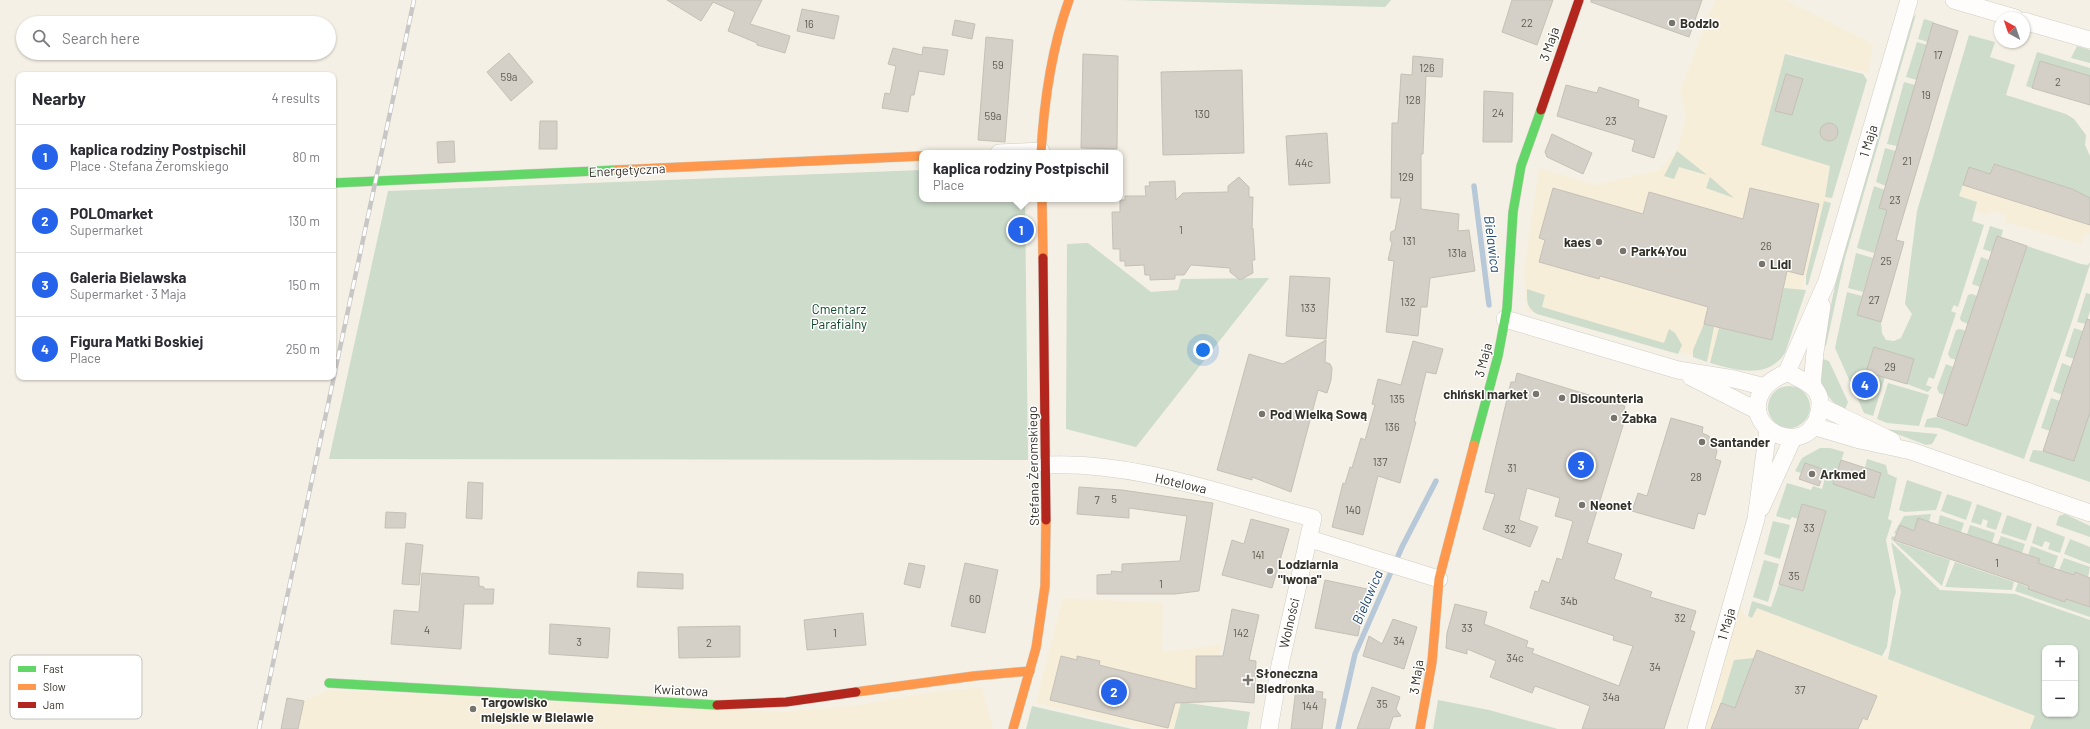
<!DOCTYPE html>
<html lang="en">
<head>
<meta charset="utf-8">
<style>
  body { margin:0; font-family:Barlow,sans-serif; background:#f7f7f7; color:#2b2b33 }
  .controls { position:absolute; right:12px; bottom:12px; display:grid; overflow:hidden; border-radius:8px; box-shadow:0 1px 3px #0004 }
  .controls button { width:36px; height:36px; display:grid; place-items:center; padding:0; border:0; border-bottom:1px solid #e1e1e2; background:#fff; color:#2b2b33; font:20px sans-serif }
  .compass { position:absolute; left:1994px; top:12px; width:36px; height:36px; border-radius:50%; background:#fff; box-shadow:0 1px 3px #0004; rotate:320deg }
  .you { position:absolute; left:1203px; top:350px; width:14px; height:14px; margin:-10px; border:3px solid #fff; border-radius:50%; background:#1a73e8; box-shadow:0 0 0 6px #1a73e833 }
  .badge { display:grid; place-items:center; width:26px; height:26px; border-radius:50%; background:#2563eb; color:#fff; font-size:13px; font-weight:700 }
  .pin { position:absolute; translate:-50% -50%; border:2px solid #fff; box-shadow:0 1px 4px #0006 }
  .popup { position:absolute; left:919px; top:150px; width:204px; height:52px; box-sizing:border-box; display:grid; place-content:center; border-radius:8px; background:#fff; filter:drop-shadow(0 1px 3px #0005); font-size:13px; white-space:nowrap; color:#7c7c81 }
  .popup b { font-size:15px; color:#2b2b33 }
  .popup::after { content:''; position:absolute; left:50%; top:100%; margin-left:-8px; border:8px solid transparent; border-top-color:#fff }
  .list { margin:0; padding:0; list-style:none }
  h2 { display:flex; justify-content:space-between; align-items:center; height:52px; margin:0; padding:0 16px; font-size:17px }
  h2 small { font-size:13px; font-weight:400; color:#7c7c81 }
  .list li { display:grid; grid-template-columns:26px 1fr auto; gap:12px; align-items:center; box-sizing:border-box; height:64px; padding:0 16px; border-top:1px solid #e1e1e2 }
  .list b { display:block; font-size:15px; white-space:nowrap }
  .list p { margin:0; font-size:13px; white-space:nowrap; color:#7c7c81 }
  .list em { font-size:13px; font-style:normal; color:#7c7c81 }
  .icon { flex:none; width:22px; height:22px; fill:none; stroke:currentColor; stroke-width:2; stroke-linecap:round; stroke-linejoin:round }
  .map { position:relative; flex:none; width:2090px; height:729px; overflow:hidden }
  .search { position:absolute; background:#fff; box-shadow:0 1px 3px #0004; left:16px; top:16px; width:320px; height:44px; display:flex; align-items:center; gap:10px; box-sizing:border-box; padding:0 14px; border-radius:22px; color:#7c7c81; font-size:15px }
  .panel { position:absolute; background:#fff; box-shadow:0 1px 3px #0004; left:16px; top:72px; width:320px; height:308px; border-radius:8px }
  .map>svg:first-child { display:block }
  .built { fill:#f6eed9 }
  .green { fill:#cddccb; fill-rule:evenodd }
  .lines { fill:none; stroke-linecap:round; stroke-linejoin:round }
  .stream { stroke:#b7c8d8; stroke-width:5.5 }
  .building { fill:#d5d0c7; stroke:#c5c0b7 }
  .street-casing { stroke:#d0cdc3; stroke-width:18 }
  .fast-casing { stroke:#d0cdc3; stroke-width:10 }
  .slow-casing { stroke:#d0cdc3; stroke-width:10 }
  .jam-casing { stroke:#d0cdc3; stroke-width:10 }
  .street { stroke:#fefdfb; stroke-width:17 }
  .fast { stroke:#63d668; stroke-width:9 }
  .slow { stroke:#ff974d; stroke-width:9 }
  .jam { stroke:#b3261e; stroke-width:9 }
  .rail-casing { stroke:#c9c7c5; stroke-width:4.5 }
  .rail { stroke:#fff; stroke-width:3; stroke-dasharray:9; stroke-linecap:butt }
  .poi-dot { fill:#78746b; stroke:#fff; stroke-width:1.5 }
  .labels { text-anchor:middle; dominant-baseline:central; stroke-width:3; stroke-linejoin:round; paint-order:stroke }
  .number-label { font-size:11px; fill:#5d5a51 }
  .poi-label { font-size:13px; font-weight:bold; fill:#35322a; stroke:#fff; text-anchor:start }
  .street-label { font-size:13px; fill:#35322a; stroke:#fff }
  .park-label { font-size:13px; fill:#0d4727; stroke:#fff }
  .water-label { font-size:14px; font-style:italic; fill:#214970; stroke:#fff }
  .key { fill:#fff; stroke:#c2c2bf; stroke-width:1 }
  .key-label { font-size:11px; fill:#35322a }
</style>
</head>
<body>
<div class="map">
<svg width="2090" height="729" viewBox="0 0 2090 729">
  <rect width="100%" height="100%" fill="#f5f0e5"/>
  <g class="built">
    <polygon points="1715,0 1786,0 1873,44 1868,73 1785,52 1768,140 1842,159 1782,352 1745,369 1527,311 1524,270 1539,168 1595,185 1659,170 1677,151 1686,116 1680,91"/>
    <polygon points="1969,167 2090,206 2090,234 2085,233 2081,244 2006,222 2006,215 1993,211 1987,215 1975,211 1977,202 1959,196"/>
    <polygon points="1063,598 1163,603 1162,652 1222,645 1194,729 1145,729 1036,703"/>
    <polygon points="1741,604 1744,614 1752,618 1756,607 2035,716 2030,729 1704,729"/>
    <polygon points="982,687 993,729 298,729 304,701 329,690 783,712 859,705 933,692"/>
  </g>
  <g class="green">
    <polygon points="1121,0 1391,0 1385,7"/>
    <polygon points="1916,14 1845,258 1826,346 1823,346 1842,250 1911,20"/>
    <polygon points="1924,19 1934,22 1928,42 1918,39"/>
    <path d="M1969,35L1995,42L1990,57L2015,65L2006,95L2066,114L2074,119L2086,135L2085,145L2090,156V206L1969,167L1959,196L1977,202L1972,221L1984,225L1958,307L1954,305L1951,311L1956,313L1934,379L1929,377L1926,385L1932,387L1928,392L1907,384L1914,359L1874,348L1867,372L1885,377L1873,416L1864,413L1835,348L1847,292L1862,296L1857,315L1881,322L1882,333L1886,340L1894,341L1901,338L1912,314L1905,304L1917,211ZM1993,164L1996,165L2072,189L1990,173Z"/>
    <polygon points="1917,42 1927,45 1917,80 1906,77"/>
    <polygon points="2077,46 2090,50 2090,63 2071,58"/>
    <polygon points="2037,52 2090,68 2090,76 2040,61 2032,88 2026,86"/>
    <polygon points="1785,54 1863,74 1867,80 1832,198 1825,197 1830,166 1761,145"/>
    <polygon points="1904,82 1915,85 1910,103 1934,111 1927,135 1903,128 1897,146 1887,144"/>
    <polygon points="1885,148 1896,151 1886,186 1876,182"/>
    <polygon points="1677,151 1707,175 1679,167 1674,179 1664,176"/>
    <polygon points="922,170 922,199 1025,199 1028,460 329,459 388,191"/>
    <polygon points="1710,177 1734,198 1706,188"/>
    <polygon points="1874,186 1885,190 1880,208 1894,212 1891,239 1880,235 1874,253 1857,248"/>
    <polygon points="1824,201 1831,203 1808,285 1806,285 1806,276"/>
    <polygon points="1990,226 2003,230 2001,237 1997,236 1992,252 1983,249"/>
    <polygon points="1088,243 1151,292 1178,290 1181,279 1269,278 1136,447 1066,429 1067,244"/>
    <polygon points="2027,246 2081,264 2088,265 2090,262 2090,264 2071,324 2024,459 1939,428 1924,427 1927,419 1937,417 1967,426"/>
    <polygon points="1856,253 1873,258 1863,292 1848,288"/>
    <polygon points="1981,257 1989,260 1980,287 1972,284"/>
    <path d="M1784,288L1806,290L1785,353C1767,380 1736,370 1710,363L1719,328L1772,340Z"/>
    <path d="M1527,289L1545,295L1542,307L1664,343L1669,329L1675,333L1682,345L1678,354L1537,314C1526,307 1527,301 1527,289Z"/>
    <polygon points="2086,293 2090,294 2090,311 2086,324 2077,322"/>
    <polygon points="1972,294 1977,296 1968,324 1961,321 1960,318 1968,295"/>
    <polygon points="1704,324 1714,327 1707,362 1693,357 1693,350"/>
    <polygon points="2074,328 2083,331 2074,359 2065,356"/>
    <polygon points="1960,329 1966,331 1956,360 1950,358 1948,354 1956,330"/>
    <path d="M1820,358L1829,361L1848,402L1844,412C1825,397 1818,383 1820,358Z"/>
    <polygon points="2062,363 2072,367 2062,395 2053,391"/>
    <polygon points="1946,364 1953,367 1944,395 1939,393 1937,388"/>
    <polygon points="1888,383 1929,395 1919,426 1887,423 1877,419"/>
    <circle cx="1789" cy="407" r="21"/>
    <polygon points="2051,398 2060,401 2050,431 2041,428"/>
    <polygon points="2090,412 2090,482 2029,461 2033,450 2043,451"/>
    <polygon points="1884,429 1937,434 1937,435 1932,444 1926,445"/>
    <polygon points="1820,448 1830,448 1844,452 1833,484 1874,498 1881,474 1865,468 1867,459 1886,465 1888,474 1897,478 1888,519 1892,521 1886,540 1896,592 1893,601 1887,647 1882,656 1757,608 1752,618 1748,616 1752,601 1771,607 1779,584 1803,591 1826,511 1802,504 1798,519 1792,517 1790,520 1776,516 1787,483 1811,490 1813,486 1822,489 1827,471 1805,463 1801,473 1795,471 1802,458"/>
    <polygon points="1907,480 1942,492 1936,510 1905,512 1899,510"/>
    <polygon points="1947,494 1972,502 1966,520 1941,511"/>
    <polygon points="1977,504 2002,513 1996,530 1986,527 1988,521 1983,519 1981,525 1971,522"/>
    <polygon points="1931,514 1929,522 1918,518 1914,531 1900,525 1896,534 1894,533 1904,516"/>
    <polygon points="2065,514 2090,526 2090,537 2056,525 2059,516"/>
    <polygon points="1940,515 1964,523 1961,532 1938,524"/>
    <polygon points="2007,515 2032,524 2026,541 2001,533"/>
    <polygon points="1773,521 1790,525 1780,559 1764,554"/>
    <polygon points="1970,525 1995,533 1992,543 1967,534"/>
    <polygon points="2037,526 2065,537 2060,553 2048,549 2050,543 2045,541 2042,547 2032,543"/>
    <polygon points="1892,536 1895,537 1894,541 1950,560 1942,586 1891,539"/>
    <polygon points="2001,536 2025,544 2022,553 1997,545"/>
    <polygon points="2070,539 2090,547 2090,564 2064,554"/>
    <path d="M1891,542L1940,590L2015,594L2090,620V729H2030L2035,716L1888,659L1901,592ZM2045,648H2075V714H2045Z"/>
    <polygon points="2031,546 2058,556 2054,568 2038,563 2039,559 2028,555"/>
    <polygon points="2064,558 2090,567 2088,577 2075,572 2074,575 2059,570"/>
    <polygon points="1764,560 1779,564 1768,602 1753,597"/>
    <polygon points="1955,562 2014,582 2012,590 1945,587"/>
    <polygon points="2018,583 2029,587 2028,589 2065,602 2066,599 2090,607 2090,617 2015,591"/>
    <polygon points="1754,658 1735,708 1721,703 1734,660"/>
    <polygon points="1438,700 1489,710 1558,729 1433,729"/>
    <polygon points="1181,702 1250,712 1247,729 1174,729"/>
    <polygon points="1032,706 1132,729 1026,729"/>
  </g>
  <g class="lines">
    <g class="stream">
      <polyline points="1474,186 1489,305"/>
      <polyline points="1338,729 1355,654 1402,547 1436,481"/>
    </g>
  </g>
  <g class="building">
    <polygon points="667,0 762,0 750,24 790,36 785,53 757,45 757,43 728,31 735,12 713,2 701,21"/>
    <polygon points="1512,0 1553,0 1537,45 1502,32"/>
    <polygon points="1591,0 1702,0 1689,37 1591,2"/>
    <polygon points="802,9 839,16 834,39 797,31"/>
    <polygon points="955,20 975,24 972,39 952,35"/>
    <polygon points="1933,23 1958,31 1896,240 1904,242 1881,322 1857,315 1887,210 1879,208"/>
    <polygon points="986,37 1013,40 1005,142 978,140"/>
    <polygon points="923,47 948,50 944,75 919,71 914,95 911,95 908,112 882,108 885,93 890,94 896,66 888,64 893,48 922,55"/>
    <polygon points="509,53 533,82 511,101 487,72"/>
    <polygon points="1083,54 1118,56 1117,149 1081,148"/>
    <polygon points="1413,56 1443,59 1442,77 1426,76 1423,154 1421,154 1421,209 1459,214 1458,231 1469,230 1475,271 1430,278 1427,307 1421,307 1418,336 1386,332 1394,261 1388,260 1392,243 1390,240 1391,232 1395,230 1401,198 1391,198 1392,123 1398,123 1401,74 1412,75"/>
    <polygon points="2040,61 2090,76 2090,105 2032,88"/>
    <polygon points="1242,70 1244,153 1163,155 1161,72"/>
    <polygon points="1786,74 1803,79 1792,115 1775,111"/>
    <polygon points="1566,85 1597,93 1599,87 1639,100 1638,107 1667,116 1654,158 1632,151 1635,140 1557,116"/>
    <polygon points="1484,91 1513,93 1512,142 1483,142"/>
    <polygon points="540,121 557,121 557,149 539,149"/>
    <circle cx="1829" cy="132" r="9"/>
    <polygon points="1327,133 1330,183 1289,185 1286,136"/>
    <polygon points="1552,134 1592,153 1583,174 1547,157 1545,152"/>
    <polygon points="454,141 455,162 438,163 437,142"/>
    <polygon points="1994,164 2072,189 2090,198 2090,225 1963,185 1969,167 1990,174"/>
    <polygon points="1239,177 1249,187 1249,197 1253,197 1252,229 1253,228 1255,260 1252,260 1253,273 1240,280 1230,272 1230,268 1191,265 1184,275 1175,275 1175,279 1150,280 1150,275 1145,275 1144,265 1125,266 1125,261 1120,261 1120,249 1113,249 1112,212 1120,212 1120,200 1125,200 1125,196 1146,196 1145,186 1150,186 1149,182 1175,181 1176,200 1183,193 1228,192 1228,186"/>
    <polygon points="1553,188 1643,214 1649,192 1743,219 1750,188 1819,204 1803,275 1787,271 1772,340 1704,324 1708,307 1600,276 1599,279 1539,262 1545,240 1539,238"/>
    <polygon points="1997,236 2027,246 1967,426 1937,416"/>
    <polygon points="1290,276 1330,278 1326,339 1286,336"/>
    <polygon points="2087,319 2090,320 2090,412 2074,461 2043,451"/>
    <polygon points="1326,340 1325,362 1330,364 1332,368 1331,380 1327,393 1318,390 1291,492 1252,477 1252,480 1217,470 1249,354 1283,364"/>
    <polygon points="1413,341 1443,349 1436,374 1426,372 1414,422 1416,422 1400,483 1378,476 1363,535 1332,527 1343,483 1345,484 1350,467 1352,468 1361,438 1365,440 1375,405 1372,404 1378,379 1401,385"/>
    <polygon points="1874,347 1914,359 1907,384 1866,372"/>
    <polygon points="1517,373 1625,406 1622,418 1625,419 1587,543 1622,554 1614,579 1652,592 1650,597 1696,611 1690,630 1695,632 1664,729 1582,729 1590,706 1535,686 1532,693 1490,677 1496,661 1467,649 1467,654 1446,648 1447,633 1455,604 1487,612 1484,624 1528,641 1526,647 1534,649 1532,653 1619,686 1633,646 1613,640 1614,636 1530,608 1535,591 1538,592 1542,580 1549,583 1557,558 1562,560 1573,521 1555,516 1560,498 1527,488 1519,520 1538,527 1530,547 1483,529 1495,494 1485,492 1511,382 1515,382"/>
    <polygon points="1671,418 1703,427 1702,433 1709,436 1717,451 1715,459 1721,461 1705,515 1698,513 1694,529 1632,511 1638,493 1647,496"/>
    <polygon points="1841,460 1881,473 1874,498 1833,484"/>
    <polygon points="1805,463 1825,470 1819,486 1799,479"/>
    <polygon points="468,482 483,483 482,519 466,518"/>
    <polygon points="1079,487 1122,490 1213,503 1199,591 1175,594 1097,594 1097,575 1112,574 1111,571 1122,572 1122,564 1180,561 1187,516 1129,508 1129,518 1077,514"/>
    <polygon points="1802,504 1826,511 1803,591 1779,584"/>
    <polygon points="386,512 406,513 405,528 385,528"/>
    <polygon points="1918,518 2040,559 2038,563 2074,575 2075,572 2090,578 2090,607 2066,599 2065,602 2028,589 2029,586 1894,540 1900,525 1914,531"/>
    <polygon points="1251,519 1289,529 1272,588 1222,575 1232,540 1244,544"/>
    <polygon points="406,543 423,545 419,585 402,584"/>
    <polygon points="909,563 925,566 920,588 904,584"/>
    <polygon points="965,563 998,570 985,633 951,626"/>
    <polygon points="638,572 683,574 683,589 637,587"/>
    <polygon points="422,573 479,577 479,586 484,587 484,589 494,589 493,604 464,604 461,649 391,644 394,610 419,612"/>
    <polygon points="1325,580 1367,589 1358,636 1315,628"/>
    <polygon points="1232,609 1259,615 1249,660 1256,661 1254,703 1229,701 1175,703 1168,728 1050,700 1061,656 1077,660 1077,656 1100,661 1099,665 1196,689 1196,656 1223,656"/>
    <polygon points="863,613 866,645 807,650 804,620"/>
    <polygon points="1393,619 1417,627 1404,669 1363,656 1369,636 1382,644"/>
    <polygon points="550,624 610,628 608,658 549,654"/>
    <polygon points="740,626 740,657 679,658 678,627"/>
    <polygon points="1757,650 1877,696 1867,720 1863,718 1858,729 1711,729 1721,703 1735,708"/>
    <polygon points="1372,687 1400,697 1396,709 1401,716 1393,717 1389,729 1357,729"/>
    <polygon points="1296,688 1323,692 1322,699 1326,699 1322,729 1291,729"/>
    <polygon points="287,698 304,701 298,729 281,729"/>
  </g>
  <g class="lines">
    <g class="street-casing">
      <g id="street">
        <polyline points="1954,0 2015,18"/>
        <polyline points="2024,21 2090,40"/>
        <polyline points="999,153 1041,151"/>
        <polyline points="1505,319 1678,370 1734,379 1765,387"/>
        <polyline points="1787,372 1827,281 1909,0"/>
        <path d="M1787,372C1804,382 1825,386 1819,412C1810,463 1733,428 1765,387C1770,380 1779,377 1787,372Z"/>
        <polyline points="1691,377 1758,411"/>
        <polyline points="1812,386 1815,352 1822,306"/>
        <polyline points="1820,406 1892,441"/>
        <polyline points="1813,426 1860,440 1911,451 2090,513"/>
        <path d="M1046,465C1138,461 1226,496 1313,518L1280,665L1269,729"/>
        <polyline points="1761,508 1793,438"/>
        <polyline points="1310,539 1439,579"/>
        <polyline points="1696,729 1756,519 1768,430"/>
      </g>
    </g>
    <g class="fast-casing">
      <g id="fast">
        <polyline points="333,183 617,170"/>
        <polyline points="1474,445 1498,356 1507,308 1513,212 1521,166 1541,110"/>
        <polyline points="329,683 717,705"/>
      </g>
    </g>
    <g class="slow-casing">
      <g id="slow">
        <path d="M1041,153C1044,100 1051,50 1069,0"/>
        <polyline points="617,170 922,156"/>
        <polyline points="1042,199 1043,258"/>
        <polyline points="856,692 974,676 1030,671"/>
        <polyline points="1013,729 1036,648 1045,586 1046,520"/>
        <polyline points="1420,729 1432,662 1439,579 1474,445"/>
      </g>
    </g>
    <g class="jam-casing">
      <g id="jam">
        <polyline points="1541,110 1579,0"/>
        <polyline points="1043,258 1046,520"/>
        <polyline points="717,705 786,702 856,692"/>
      </g>
    </g>
    <use href="#street" class="street"/>
    <use href="#fast" class="fast"/>
    <use href="#slow" class="slow"/>
    <use href="#jam" class="jam"/>
    <g class="rail-casing">
      <polyline id="rail" points="259,729 414,0"/>
    </g>
    <use href="#rail" class="rail"/>
  </g>
  <g class="poi-dot">
    <circle cx="1672" cy="23" r="4"/>
    <circle cx="1599" cy="242" r="4"/>
    <circle cx="1623" cy="251" r="4"/>
    <circle cx="1762" cy="264" r="4"/>
    <circle cx="1536" cy="394" r="4"/>
    <circle cx="1562" cy="398" r="4"/>
    <circle cx="1262" cy="414" r="4"/>
    <circle cx="1614" cy="418" r="4"/>
    <circle cx="1702" cy="442" r="4"/>
    <circle cx="1812" cy="474" r="4"/>
    <circle cx="1582" cy="505" r="4"/>
    <circle cx="1270" cy="571" r="4"/>
    <path d="M1246 674h4v4h4v4h-4v4h-4v-4h-4v-4h4z"/>
    <circle cx="473" cy="709" r="4"/>
  </g>
  <g class="labels">
    <g class="number-label">
      <text x="1527" y="22">22</text>
      <text x="809" y="23">16</text>
      <text x="1938" y="54">17</text>
      <text x="998" y="64">59</text>
      <text x="1427" y="67">126</text>
      <text x="509" y="76">59a</text>
      <text x="2058" y="81">2</text>
      <text x="1926" y="94">19</text>
      <text x="1413" y="99">128</text>
      <text x="1498" y="112">24</text>
      <text x="1202" y="113">130</text>
      <text x="993" y="115">59a</text>
      <text x="1611" y="120">23</text>
      <text x="1907" y="160">21</text>
      <text x="1304" y="162">44c</text>
      <text x="1406" y="176">129</text>
      <text x="1895" y="199">23</text>
      <text x="1181" y="229">1</text>
      <text x="1409" y="240">131</text>
      <text x="1766" y="245">26</text>
      <text x="1457" y="252">131a</text>
      <text x="1886" y="260">25</text>
      <text x="1874" y="299">27</text>
      <text x="1408" y="301">132</text>
      <text x="1308" y="307">133</text>
      <text x="1890" y="366">29</text>
      <text x="1397" y="398">135</text>
      <text x="1392" y="426">136</text>
      <text x="1380" y="461">137</text>
      <text x="1512" y="467">31</text>
      <text x="1696" y="476">28</text>
      <text x="1114" y="498">5</text>
      <text x="1097" y="499">7</text>
      <text x="1353" y="509">140</text>
      <text x="1809" y="527">33</text>
      <text x="1510" y="528">32</text>
      <text x="1258" y="554">141</text>
      <text x="1997" y="562">1</text>
      <text x="1794" y="575">35</text>
      <text x="1161" y="583">1</text>
      <text x="975" y="598">60</text>
      <text x="1569" y="600">34b</text>
      <text x="1680" y="617">32</text>
      <text x="1467" y="627">33</text>
      <text x="427" y="629">4</text>
      <text x="835" y="632">1</text>
      <text x="1241" y="632">142</text>
      <text x="1399" y="640">34</text>
      <text x="579" y="641">3</text>
      <text x="709" y="642">2</text>
      <text x="1515" y="657">34c</text>
      <text x="1655" y="666">34</text>
      <text x="1800" y="689">37</text>
      <text x="1611" y="696">34a</text>
      <text x="1382" y="703">35</text>
      <text x="1310" y="705">144</text>
    </g>
    <g class="poi-label">
      <text x="1680" y="23">Bodzio</text>
      <text x="1591" y="242" text-anchor="end">kaes</text>
      <text x="1631" y="251">Park4You</text>
      <text x="1770" y="264">Lidl</text>
      <text x="1528" y="394" text-anchor="end">chiński market</text>
      <text x="1570" y="398">Discounteria</text>
      <text x="1270" y="414">Pod Wielką Sową</text>
      <text x="1622" y="418">Żabka</text>
      <text x="1710" y="442">Santander</text>
      <text x="1820" y="474">Arkmed</text>
      <text x="1590" y="505">Neonet</text>
      <text x="1278" y="564">Lodziarnia<tspan x="1278" dy="15">"Iwona"</tspan></text>
      <text x="1256" y="673">Słoneczna<tspan x="1256" dy="15">Biedronka</tspan></text>
      <text x="481" y="702">Targowisko<tspan x="481" dy="15">miejskie w Bielawie</tspan></text>
    </g>
    <g class="street-label">
      <text transform="translate(1549 44) rotate(-71)">3 Maja</text>
      <text transform="translate(1868 141) rotate(-73)">1 Maja</text>
      <text transform="translate(627 170) rotate(-3)">Energetyczna</text>
      <text transform="translate(1483 360) rotate(-76)">3 Maja</text>
      <text transform="translate(1033 466) rotate(-91)">Stefana Żeromskiego</text>
      <text transform="translate(1181 483) rotate(13)">Hotelowa</text>
      <text transform="translate(1289 623) rotate(-77)">Wolności</text>
      <text transform="translate(1726 624) rotate(-74)">1 Maja</text>
      <text transform="translate(1416 677) rotate(-82)">3 Maja</text>
      <text transform="translate(681 690) rotate(3)">Kwiatowa</text>
    </g>
    <g class="park-label">
      <text x="839" y="309">Cmentarz<tspan x="839" dy="15">Parafialny</tspan></text>
    </g>
    <g class="water-label">
      <text transform="translate(1493 244) rotate(83)">Bielawica</text>
      <text transform="translate(1367 597) rotate(-67)">Bielawica</text>
    </g>
  </g>
  <rect x="10" y="655" width="132" height="64" rx="6" class="key"/>
  <rect x="18" y="666" width="18" height="6" fill="#63d668"/>
  <rect x="18" y="684" width="18" height="6" fill="#ff974d"/>
  <rect x="18" y="702" width="18" height="6" fill="#b3261e"/>
  <g class="key-label">
    <text x="43" y="673">Fast</text>
    <text x="43" y="691">Slow</text>
    <text x="43" y="709">Jam</text>
  </g>
</svg>
<div class="controls">
<button>+</button>
<button>−</button>
</div>
<svg class="compass" viewBox="-18 -18 36 36"><path d="M0-13l5 13h-10z" fill="#e53935"/><path d="M0 13l5-13h-10z" fill="#7c7c81"/></svg>
<div class="you"></div>
<div class="pin badge" style="left:1021px;top:230px">1</div>
<div class="popup"><b>kaplica rodziny Postpischil</b>Place</div>
<div class="pin badge" style="left:1114px;top:692px">2</div>
<div class="pin badge" style="left:1581px;top:465px">3</div>
<div class="pin badge" style="left:1865px;top:385px">4</div>
<div class="search"><svg class="icon" aria-label="search" viewBox="0 0 24 24"><circle cx="10" cy="10" r="6"/><path d="M15 15l6 6"/></svg>Search here</div>
<section class="panel">
<h2>Nearby<small>4 results</small></h2>
<ul class="list">
<li><span class="badge">1</span><div><b>kaplica rodziny Postpischil</b><p>Place · Stefana Żeromskiego</p></div><em>80 m</em></li>
<li><span class="badge">2</span><div><b>POLOmarket</b><p>Supermarket</p></div><em>130 m</em></li>
<li><span class="badge">3</span><div><b>Galeria Bielawska</b><p>Supermarket · 3 Maja</p></div><em>150 m</em></li>
<li><span class="badge">4</span><div><b>Figura Matki Boskiej</b><p>Place</p></div><em>250 m</em></li>
</ul>
</section>
</div>
</body>
</html>
